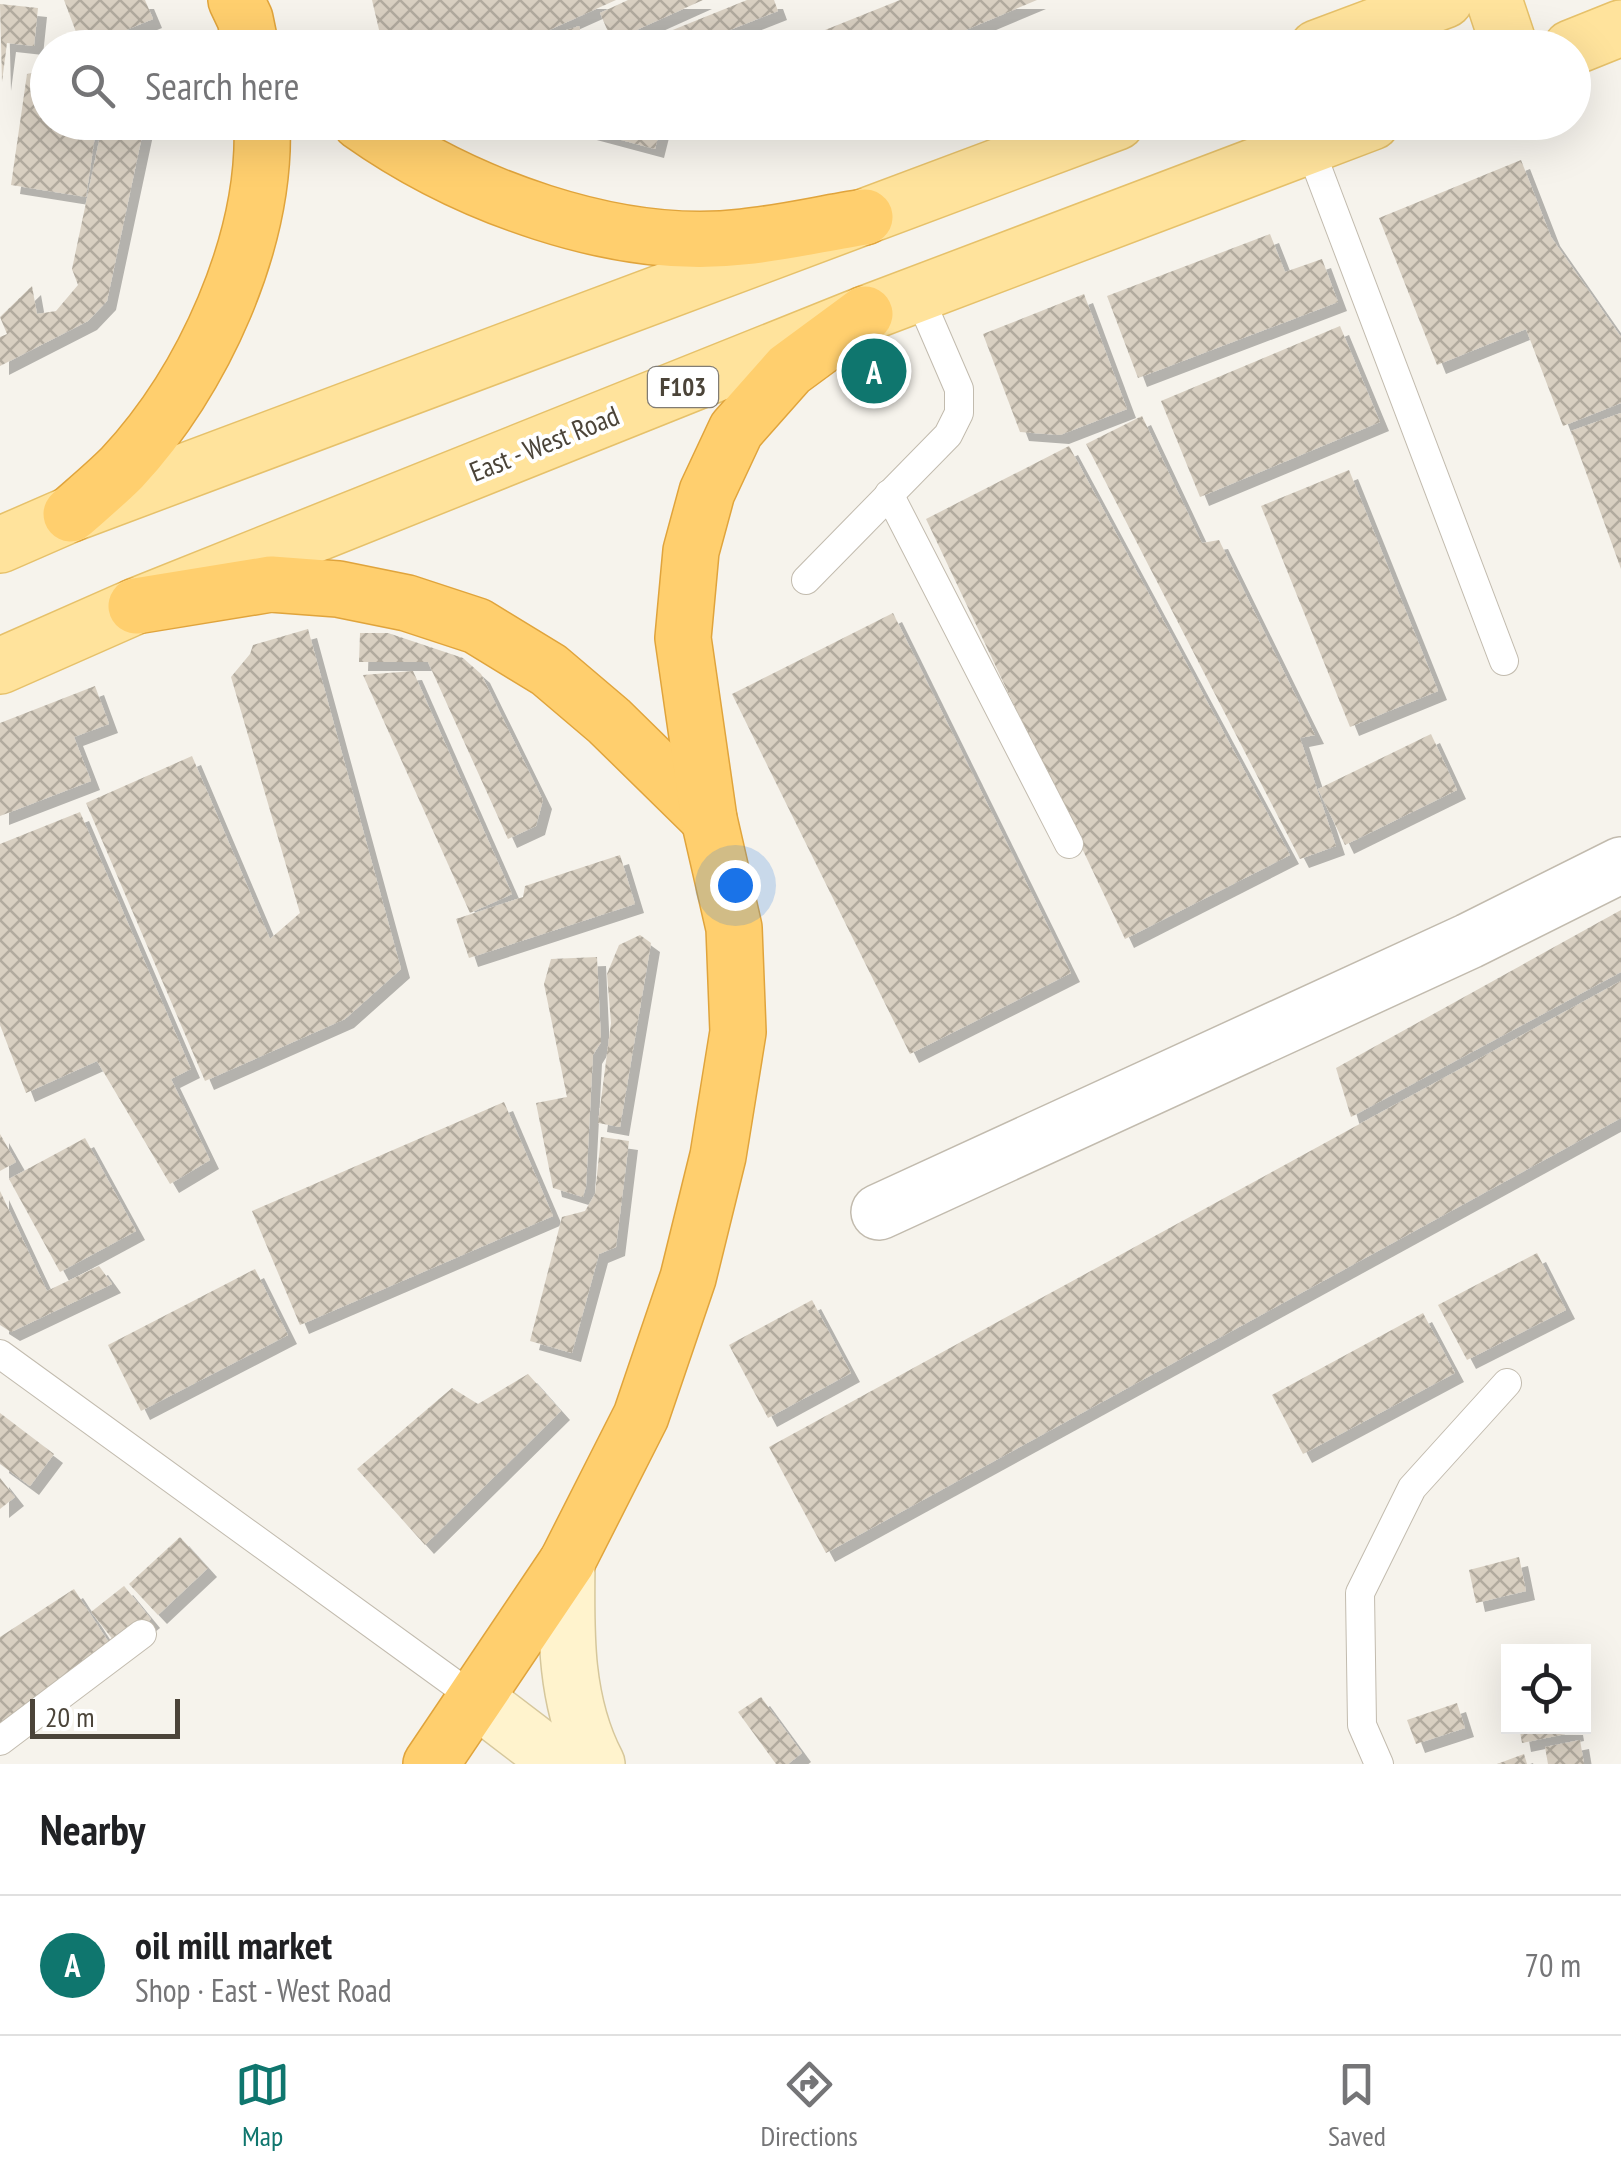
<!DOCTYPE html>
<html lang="en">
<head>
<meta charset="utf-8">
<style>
  body { margin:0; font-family:"PT Sans Narrow",sans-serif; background:#f6f6f6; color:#202124 }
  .controls { position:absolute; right:30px; bottom:30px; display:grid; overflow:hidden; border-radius:0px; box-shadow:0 10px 40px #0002 }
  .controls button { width:90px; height:90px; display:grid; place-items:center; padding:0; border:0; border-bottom:2px solid #e0e0e0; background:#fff; color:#202124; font:50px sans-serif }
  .scale { position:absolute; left:30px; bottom:25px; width:150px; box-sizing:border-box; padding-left:10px; border:5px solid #4b4439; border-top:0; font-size:28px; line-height:35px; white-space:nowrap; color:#4b4439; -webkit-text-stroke:8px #fff; paint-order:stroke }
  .you { position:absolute; left:735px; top:885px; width:35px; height:35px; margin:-25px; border:8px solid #fff; border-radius:50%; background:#1a73e8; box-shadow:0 0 0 15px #1a73e833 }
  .badge { display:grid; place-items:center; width:65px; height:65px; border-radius:50%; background:#0f766e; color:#fff; font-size:32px; font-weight:700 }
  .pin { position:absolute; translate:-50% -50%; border:5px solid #fff; box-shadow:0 2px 10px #0006 }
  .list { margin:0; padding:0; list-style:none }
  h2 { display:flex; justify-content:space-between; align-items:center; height:130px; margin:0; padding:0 40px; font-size:42px }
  h2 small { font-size:32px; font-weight:400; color:#757577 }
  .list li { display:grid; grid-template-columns:65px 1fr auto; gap:30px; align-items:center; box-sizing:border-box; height:140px; padding:0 40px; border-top:2px solid #e0e0e0 }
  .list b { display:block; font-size:38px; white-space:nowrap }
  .list p { margin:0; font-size:32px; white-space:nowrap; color:#757577 }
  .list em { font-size:32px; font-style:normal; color:#757577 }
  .icon { flex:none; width:55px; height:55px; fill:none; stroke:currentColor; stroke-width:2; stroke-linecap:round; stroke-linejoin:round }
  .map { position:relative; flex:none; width:1621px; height:1764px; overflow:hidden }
  .search { position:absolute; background:#fff; box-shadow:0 10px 40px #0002; left:30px; right:30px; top:30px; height:110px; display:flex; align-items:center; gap:25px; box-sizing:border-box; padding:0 35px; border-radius:55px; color:#757577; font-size:38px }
  .sheet { height:270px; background:#fff }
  nav { display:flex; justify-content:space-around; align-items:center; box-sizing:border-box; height:140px; border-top:2px solid #e0e0e0; background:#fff; font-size:28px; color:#757577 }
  nav a { display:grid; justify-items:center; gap:5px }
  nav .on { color:#0f766e }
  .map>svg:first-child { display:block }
  .building { fill:url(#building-cross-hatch); filter:url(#shadow) }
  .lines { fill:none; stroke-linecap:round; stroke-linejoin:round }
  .lane-casing { stroke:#c2bbae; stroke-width:30 }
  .street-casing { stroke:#c2bbae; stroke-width:58 }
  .secondary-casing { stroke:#d6c79b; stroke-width:58 }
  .primary-casing { stroke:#e6c16a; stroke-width:58 }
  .highway-casing { stroke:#e0a43c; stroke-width:58 }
  .lane { stroke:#fff; stroke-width:28 }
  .street { stroke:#fff; stroke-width:55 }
  .secondary { stroke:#fff3cd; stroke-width:55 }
  .primary { stroke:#ffe39c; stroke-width:55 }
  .highway { stroke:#ffcf6e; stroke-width:55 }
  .labels { text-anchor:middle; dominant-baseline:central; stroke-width:8; stroke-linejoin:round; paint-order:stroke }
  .shield { fill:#fff; stroke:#817c74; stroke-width:2.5 }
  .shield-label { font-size:25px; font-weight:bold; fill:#4b4439 }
  .street-label { font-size:28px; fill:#4b4439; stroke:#fff }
</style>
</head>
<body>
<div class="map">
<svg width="1621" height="1764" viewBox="0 0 1621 1764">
  <defs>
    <pattern id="building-cross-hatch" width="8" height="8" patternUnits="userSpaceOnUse" patternTransform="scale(2.5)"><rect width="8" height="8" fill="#d8cfc1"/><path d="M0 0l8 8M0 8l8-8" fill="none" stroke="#b1aa9e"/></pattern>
    <filter id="shadow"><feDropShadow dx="9" dy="9" stdDeviation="0" flood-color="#0004"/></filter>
  </defs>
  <rect width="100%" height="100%" fill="#f6f3ec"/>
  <g class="building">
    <polygon points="64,0 145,0 153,19 82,48"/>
    <polygon points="372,0 616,0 509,48 430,48 428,44 419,48 396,48 380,34"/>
    <polygon points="628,0 703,0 612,41 600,13"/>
    <polygon points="747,0 774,0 778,11 684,48 628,48"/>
    <polygon points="900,0 1037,0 923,48 780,48"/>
    <polygon points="0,4 38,8 34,46 7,43 2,82"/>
    <polygon points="579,26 585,45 577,48 537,48 532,41"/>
    <polygon points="164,32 161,48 121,48 121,47"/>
    <polygon points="48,69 48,122 97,122 86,197 11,185 27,74"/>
    <polygon points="103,122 145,122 107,301 88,321 0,366 0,337 7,334 0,317 32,286 37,314 56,311 78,285 72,269"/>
    <polygon points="554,122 674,122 674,127 660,129 655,149"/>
    <polygon points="1521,160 1551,237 1621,337 1621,403 1563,426 1526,329 1437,365 1379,218"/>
    <polygon points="1270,234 1285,272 1322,259 1338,302 1138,378 1107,296"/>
    <polygon points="1084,294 1127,409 1060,435 1020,432 983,334"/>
    <polygon points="1340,326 1380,422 1200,497 1161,401"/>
    <polygon points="1621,413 1621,569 1571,431"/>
    <polygon points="1142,416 1202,543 1219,540 1315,735 1300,738 1336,846 1300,859 1086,444"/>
    <polygon points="1069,446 1290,855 1125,939 926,519"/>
    <polygon points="1349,470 1438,691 1350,727 1261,506"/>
    <polygon points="893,613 1071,973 910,1054 732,694"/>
    <polygon points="308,629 401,969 345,1019 205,1081 86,803 192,756 270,939 300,913 231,677 250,654 253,645"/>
    <polygon points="360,633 388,633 463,658 481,674 543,800 536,826 508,839 428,662 359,662"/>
    <polygon points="413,671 512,894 470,913 363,675"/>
    <polygon points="95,686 109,724 74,737 91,781 0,816 0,723"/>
    <polygon points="1431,734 1457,790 1345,845 1318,789"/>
    <polygon points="80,812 191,1069 171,1079 210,1160 170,1184 97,1061 26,1093 0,1025 0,844"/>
    <polygon points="620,855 635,904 469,958 456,919 523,897 525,886"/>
    <polygon points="1621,910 1621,972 1351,1117 1336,1068"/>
    <polygon points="640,935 651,943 620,1127 598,1123 611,1023 607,974 619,945"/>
    <polygon points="597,957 601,1042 593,1055 586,1186 583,1197 553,1188 536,1103 567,1097 544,984 551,959"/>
    <polygon points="1621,981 1621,1118 826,1553 769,1447"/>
    <polygon points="504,1102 553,1216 300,1325 252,1211"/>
    <polygon points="0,1134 16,1162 0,1171"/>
    <polygon points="601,1137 629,1141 616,1247 599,1254 572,1353 530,1341 562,1217 585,1211 595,1194"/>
    <polygon points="85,1138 136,1231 60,1272 9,1179"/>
    <polygon points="0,1191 47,1291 99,1266 112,1284 11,1332 0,1325"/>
    <polygon points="1537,1253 1566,1310 1467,1360 1438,1305"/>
    <polygon points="255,1269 288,1335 141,1411 108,1345"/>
    <polygon points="812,1300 851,1373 768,1418 729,1345"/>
    <polygon points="1423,1313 1455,1373 1303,1454 1272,1395"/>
    <polygon points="528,1374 561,1411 425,1545 357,1469 452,1388 478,1404"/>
    <polygon points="0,1413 54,1454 30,1486 0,1464"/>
    <polygon points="0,1478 15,1497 0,1509"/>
    <polygon points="180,1537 208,1568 158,1615 129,1584"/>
    <polygon points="1519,1557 1526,1591 1476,1603 1469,1570"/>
    <polygon points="124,1586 151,1619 118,1646 91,1612"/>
    <polygon points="74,1589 117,1655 0,1730 0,1637"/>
    <polygon points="761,1697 802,1753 788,1764 776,1764 738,1712"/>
    <polygon points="1457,1703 1465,1728 1416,1744 1407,1720"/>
    <polygon points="1519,1726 1574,1726 1575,1732 1522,1743"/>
    <polygon points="1580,1740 1584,1764 1548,1764 1545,1747"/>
    <polygon points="1524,1754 1527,1764 1497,1764"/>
  </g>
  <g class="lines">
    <g class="lane-casing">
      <g id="lane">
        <polyline points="1309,146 1504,661"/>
        <polyline points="889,494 1069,844"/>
        <polyline points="806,580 948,435 959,413 959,389 918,294"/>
        <polyline points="0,1354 477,1700"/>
        <polyline points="0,1741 142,1634"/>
        <polyline points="1379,1764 1362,1725 1360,1593 1412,1488 1507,1383"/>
      </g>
    </g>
    <g class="street-casing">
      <polyline id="street" points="879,1212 1469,941 1621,865"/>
    </g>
    <g class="secondary-casing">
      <g id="secondary">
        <path d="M567,1562C566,1631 564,1701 597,1764"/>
        <polyline points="477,1700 561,1764"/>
      </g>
    </g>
    <g class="primary-casing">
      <g id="primary">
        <polyline points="1494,0 1510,48"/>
        <polyline points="1317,48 1445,0"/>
        <polyline points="1571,48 1621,28"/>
        <polyline points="0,545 71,514 1117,122"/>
        <polyline points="0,666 136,606 865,314 1372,122"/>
      </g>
    </g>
    <g class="highway-casing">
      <g id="highway">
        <polyline points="236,0 245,19 251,48"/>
        <path d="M360,122C463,195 616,252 743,237C784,233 825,223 865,217"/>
        <path d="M71,514C88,499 106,484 122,468C203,381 267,242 262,122"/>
        <polyline points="136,606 271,584 338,589 407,603 477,626 549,670 609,721 709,819"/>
        <polyline points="431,1764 567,1562 641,1416 688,1278 718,1156 738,1032 734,928 709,819 683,638 691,551 707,492 736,430 789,370 865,314"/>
      </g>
    </g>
    <use href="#lane" class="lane"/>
    <use href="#street" class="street"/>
    <use href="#secondary" class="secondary"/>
    <use href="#primary" class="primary"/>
    <use href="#highway" class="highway"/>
  </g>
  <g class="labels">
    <rect class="shield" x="648" y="367" width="70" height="40" rx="8"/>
    <g class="shield-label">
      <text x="683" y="387">F103</text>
    </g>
    <g class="street-label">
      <text transform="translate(544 443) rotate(-22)">East - West Road</text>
    </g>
  </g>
</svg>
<div class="controls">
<button><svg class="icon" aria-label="locate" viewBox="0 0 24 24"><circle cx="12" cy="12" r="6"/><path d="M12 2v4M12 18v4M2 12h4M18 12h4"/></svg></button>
</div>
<div class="scale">20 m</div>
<div class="you"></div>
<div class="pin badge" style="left:874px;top:371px">A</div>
<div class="search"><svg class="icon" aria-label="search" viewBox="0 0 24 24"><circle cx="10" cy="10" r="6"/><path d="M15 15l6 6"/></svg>Search here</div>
</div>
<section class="sheet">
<h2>Nearby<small></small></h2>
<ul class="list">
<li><span class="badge">A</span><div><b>oil mill market</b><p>Shop · East - West Road</p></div><em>70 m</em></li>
</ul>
</section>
<nav>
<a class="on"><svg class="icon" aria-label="map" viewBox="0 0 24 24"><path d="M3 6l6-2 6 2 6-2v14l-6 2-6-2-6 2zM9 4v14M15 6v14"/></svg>Map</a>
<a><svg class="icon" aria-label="directions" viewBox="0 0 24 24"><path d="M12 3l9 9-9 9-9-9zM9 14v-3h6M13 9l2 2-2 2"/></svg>Directions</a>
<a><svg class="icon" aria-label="saved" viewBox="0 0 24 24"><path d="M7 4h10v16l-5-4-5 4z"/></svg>Saved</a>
</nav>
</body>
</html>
